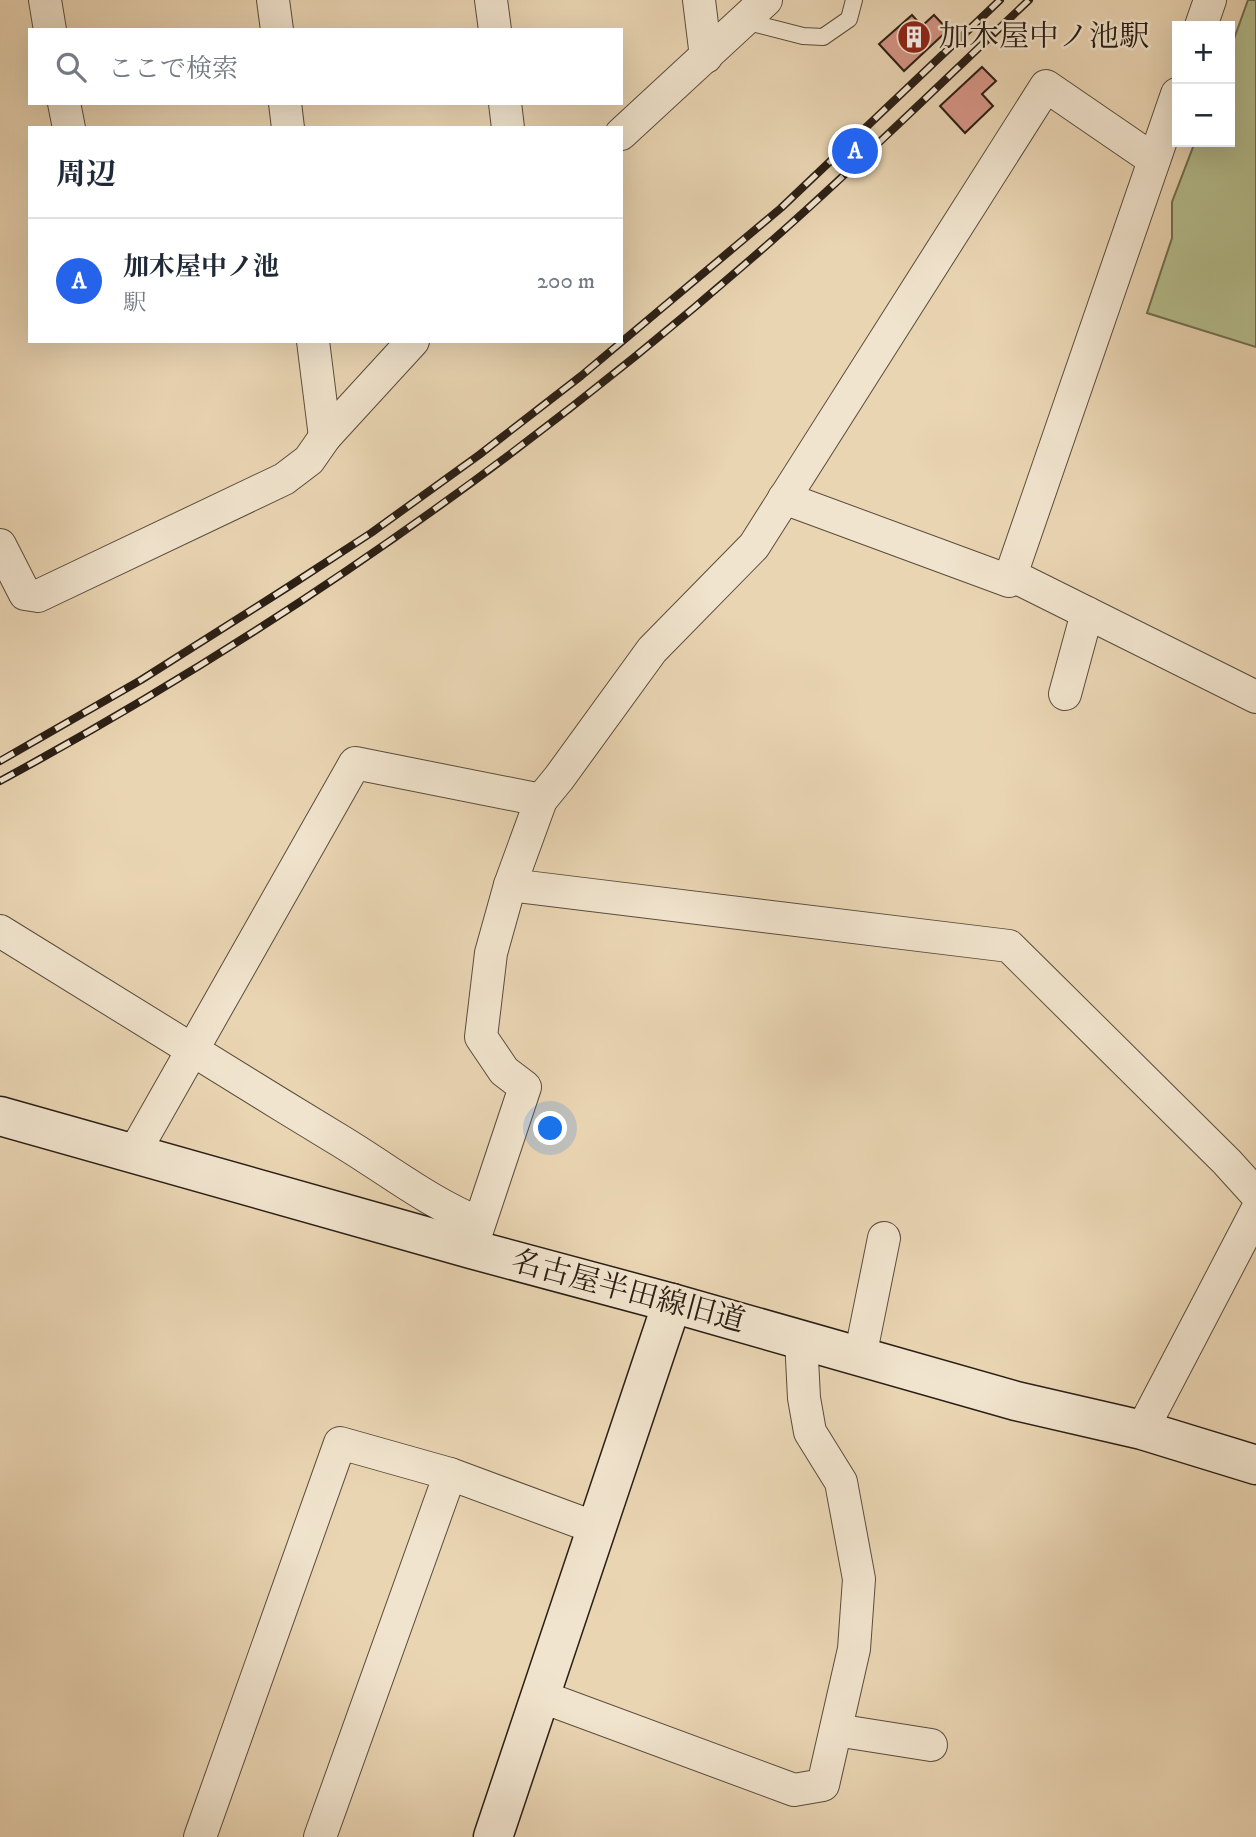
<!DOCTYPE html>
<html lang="ja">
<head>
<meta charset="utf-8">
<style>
  body { margin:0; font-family:"IM FELL DW Pica","Noto Serif JP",serif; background:#f2f2f3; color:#1f2937 }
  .controls { position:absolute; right:21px; top:21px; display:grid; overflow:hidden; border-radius:0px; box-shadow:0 7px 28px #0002 }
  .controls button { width:63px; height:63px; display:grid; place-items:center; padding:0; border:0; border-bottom:2px solid #e0e1e3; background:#fff; color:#1f2937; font:35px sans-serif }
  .you { position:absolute; left:551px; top:1129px; width:24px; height:24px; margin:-18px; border:5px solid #fff; border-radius:50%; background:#1a73e8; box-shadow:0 0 0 10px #1a73e833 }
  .badge { display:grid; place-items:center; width:46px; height:46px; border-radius:50%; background:#2563eb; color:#fff; font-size:23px; font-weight:700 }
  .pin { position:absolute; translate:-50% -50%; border:4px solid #fff; box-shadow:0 2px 7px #0006 }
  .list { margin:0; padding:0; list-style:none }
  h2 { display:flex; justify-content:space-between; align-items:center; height:91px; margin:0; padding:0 28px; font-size:30px }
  h2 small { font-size:23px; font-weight:400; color:#747a83 }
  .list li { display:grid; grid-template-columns:46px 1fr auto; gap:21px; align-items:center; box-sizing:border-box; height:126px; padding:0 28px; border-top:2px solid #e0e1e3 }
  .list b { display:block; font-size:26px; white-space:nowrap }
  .list p { margin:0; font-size:23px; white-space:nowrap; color:#747a83 }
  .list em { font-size:23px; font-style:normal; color:#747a83 }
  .icon { flex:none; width:38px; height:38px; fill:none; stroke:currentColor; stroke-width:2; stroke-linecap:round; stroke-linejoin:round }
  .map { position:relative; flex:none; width:1256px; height:1837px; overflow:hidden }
  .search { position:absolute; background:#fff; box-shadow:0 7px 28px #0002; left:28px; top:28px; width:595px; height:77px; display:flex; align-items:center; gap:18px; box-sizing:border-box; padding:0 24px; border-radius:0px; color:#747a83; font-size:26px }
  .panel { position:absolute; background:#fff; box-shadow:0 7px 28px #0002; left:28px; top:126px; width:595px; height:217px; border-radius:0px }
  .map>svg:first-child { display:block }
  .green { fill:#b5be8e; stroke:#706e51; stroke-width:2 }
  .building { fill:#d69586; stroke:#2a1e14; stroke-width:2 }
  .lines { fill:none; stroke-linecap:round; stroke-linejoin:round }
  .lane-casing { stroke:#5a4c3c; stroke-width:18 }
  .street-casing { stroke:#5a4c3c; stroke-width:34 }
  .secondary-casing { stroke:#2a1e14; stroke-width:41 }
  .lane { stroke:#f1e4ce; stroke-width:16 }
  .street { stroke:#f1e4ce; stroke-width:32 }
  .secondary { stroke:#f1e4ce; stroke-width:38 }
  .rail-casing { stroke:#2a1e14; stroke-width:8 }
  .rail { stroke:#f1e4ce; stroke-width:5; stroke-dasharray:16; stroke-linecap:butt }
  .labels { text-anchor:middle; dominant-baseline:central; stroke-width:5; stroke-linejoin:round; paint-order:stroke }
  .poi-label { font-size:30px; fill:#2a1e14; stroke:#f1e4ce; text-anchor:start }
  .street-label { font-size:30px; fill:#2a1e14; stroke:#f1e4ce }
</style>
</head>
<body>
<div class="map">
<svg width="1256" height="1837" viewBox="0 0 1256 1837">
  <rect width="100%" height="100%" fill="#ead5b3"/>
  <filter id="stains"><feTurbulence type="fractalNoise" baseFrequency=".00286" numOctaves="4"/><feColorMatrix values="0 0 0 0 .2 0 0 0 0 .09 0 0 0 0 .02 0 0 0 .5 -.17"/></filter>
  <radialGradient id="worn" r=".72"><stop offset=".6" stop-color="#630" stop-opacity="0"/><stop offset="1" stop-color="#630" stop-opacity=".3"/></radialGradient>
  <polygon class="green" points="1248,0 1256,0 1256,347 1147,313 1172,238 1172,202 1195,142 1230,142 1230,50"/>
  <g class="building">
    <polygon points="912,15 922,26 934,15 948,30 904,71 879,44"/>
    <polygon points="982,67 996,81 982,94 993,106 965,133 940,106"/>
  </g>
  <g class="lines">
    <g class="lane-casing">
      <polyline id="lane" points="744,21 803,36 823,37 849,19 854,0"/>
    </g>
    <g class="street-casing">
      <g id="street">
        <polyline points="45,0 50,30"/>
        <polyline points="273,0 277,30"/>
        <polyline points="491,0 495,30"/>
        <polyline points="699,0 706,57"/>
        <polyline points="1201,26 1210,0"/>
        <polyline points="1177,94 1011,575 1256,697"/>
        <polyline points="64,103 69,128"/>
        <polyline points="285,103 288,128"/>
        <polyline points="505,103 508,128"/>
        <polyline points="621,134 766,0"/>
        <polyline points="313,341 325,437 413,341"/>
        <polyline points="784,498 1009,581"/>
        <polyline points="0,545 25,594 38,596 284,479 309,460 325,437"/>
        <polyline points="1065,694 1087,613"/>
        <polyline points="510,885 1009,946 1227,1162 1256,1194"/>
        <path d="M0,931C111,999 222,1069 334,1137C383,1166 426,1201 479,1223"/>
        <polyline points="134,1153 355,763 541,800"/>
        <polyline points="471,1249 525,1087 504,1071 481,1037 491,953 510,885 541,800 559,778 652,650 754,546 1046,86 1154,160"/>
        <polyline points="860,1357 884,1238"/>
        <polyline points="1142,1430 1256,1212"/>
        <polyline points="540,1696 794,1790 823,1785 854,1649 859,1579 841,1482 810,1432 804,1398 801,1339"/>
        <polyline points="836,1730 931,1745"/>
        <polyline points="200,1837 340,1443 450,1474 596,1528"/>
        <polyline points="320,1837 450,1474"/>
      </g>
    </g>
    <g class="secondary-casing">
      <g id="secondary">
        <polyline points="0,1116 471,1249 672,1303 1016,1401 1142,1430 1256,1465"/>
        <polyline points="493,1837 672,1303"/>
      </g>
    </g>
    <use href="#lane" class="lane"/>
    <use href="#street" class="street"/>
    <use href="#secondary" class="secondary"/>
    <g class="rail-casing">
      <g id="rail">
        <polyline points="0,761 141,680 291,585 371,533 479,455 581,376 781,208 1000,0"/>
        <path d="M0,781C274,633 533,451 767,245C857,166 942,82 1029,0"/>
      </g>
    </g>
    <use href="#rail" class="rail"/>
  </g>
  <defs>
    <g id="building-disc" transform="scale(1.75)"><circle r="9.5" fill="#8f2418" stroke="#f1e4ce"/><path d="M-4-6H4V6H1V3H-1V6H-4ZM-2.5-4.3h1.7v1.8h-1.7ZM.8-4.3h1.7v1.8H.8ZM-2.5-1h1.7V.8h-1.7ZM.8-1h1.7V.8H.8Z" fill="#fff"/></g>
  </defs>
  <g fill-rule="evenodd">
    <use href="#building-disc" x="914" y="37"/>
  </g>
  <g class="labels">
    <g class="poi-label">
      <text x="939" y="37">加木屋中ノ池駅</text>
    </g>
    <g class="street-label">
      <text transform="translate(628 1292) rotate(15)">名古屋半田線旧道</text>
    </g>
  </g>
  <rect width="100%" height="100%" filter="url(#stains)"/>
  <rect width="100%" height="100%" fill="url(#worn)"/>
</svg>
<div class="controls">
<button>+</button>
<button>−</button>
</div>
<div class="you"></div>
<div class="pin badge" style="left:855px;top:151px">A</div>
<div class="search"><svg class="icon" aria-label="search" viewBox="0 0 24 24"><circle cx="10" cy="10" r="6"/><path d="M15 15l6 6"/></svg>ここで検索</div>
<section class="panel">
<h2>周辺<small></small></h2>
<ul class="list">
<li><span class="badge">A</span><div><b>加木屋中ノ池</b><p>駅</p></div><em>200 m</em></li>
</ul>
</section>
</div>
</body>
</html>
